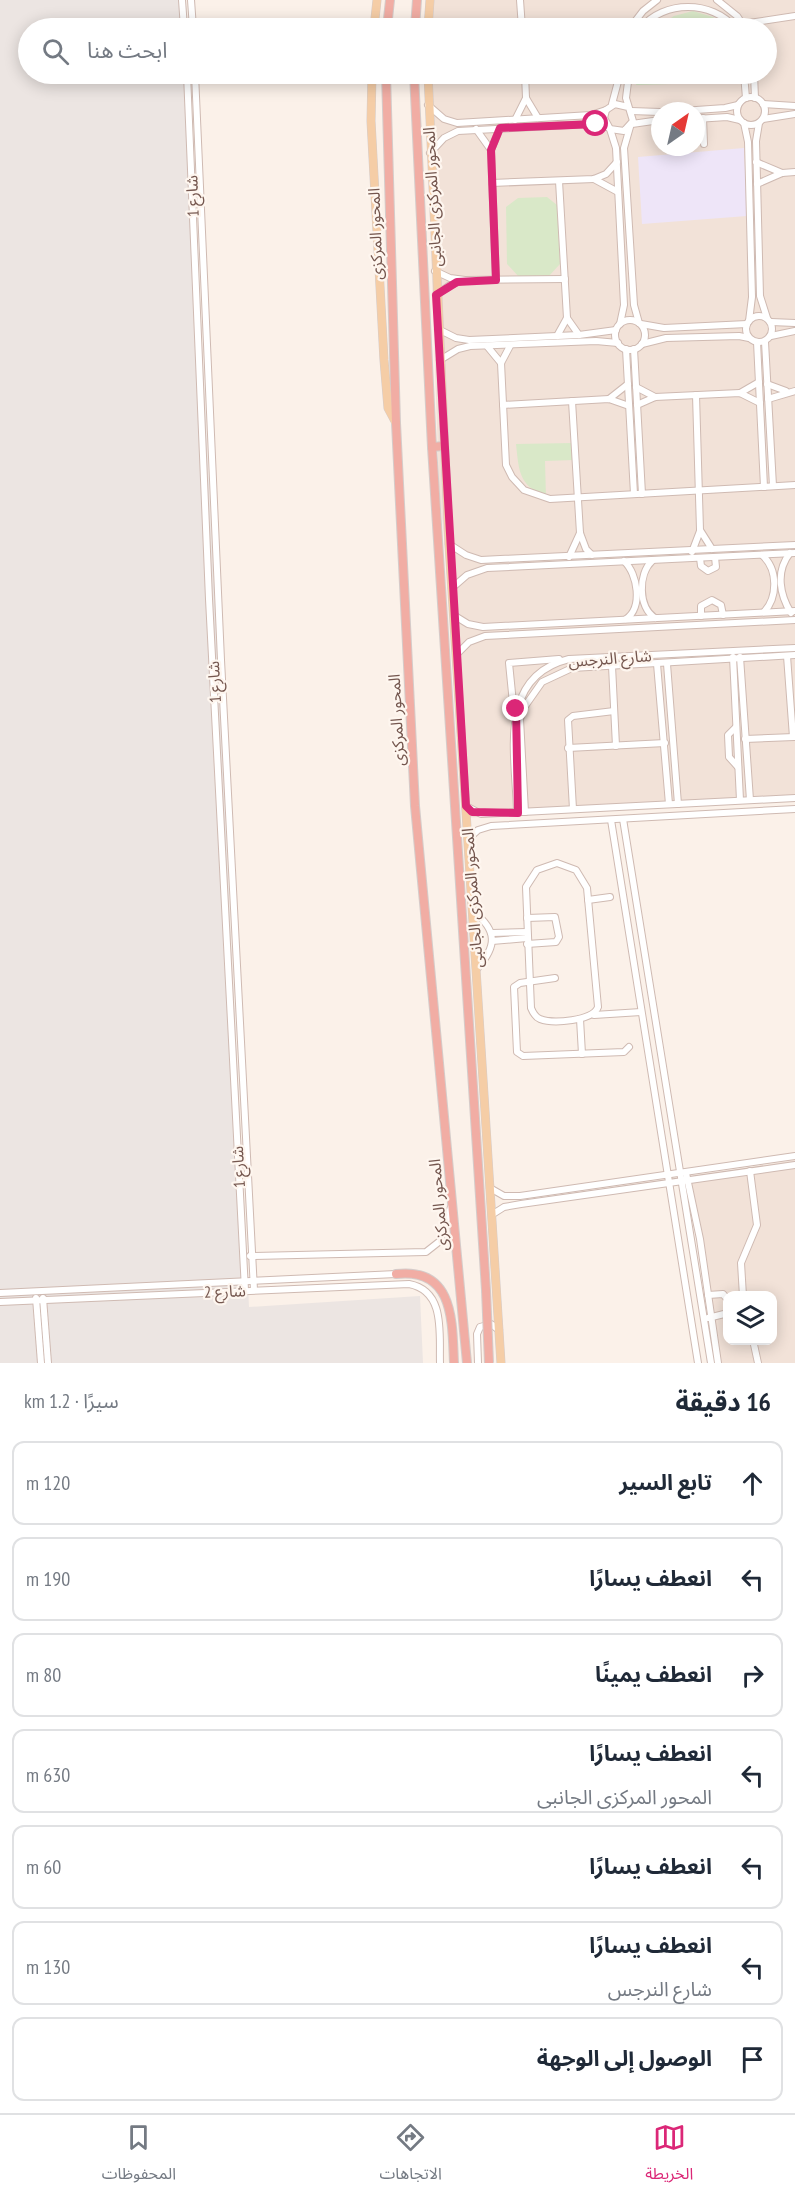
<!DOCTYPE html>
<html lang="ar">
<head>
<meta charset="utf-8">
<style>
  body { margin:0; font-family:"PT Sans Narrow","Noto Sans Arabic",sans-serif; background:#f2f2f3; color:#1f2937; direction:rtl }
  .controls { position:absolute; right:18px; bottom:18px; display:grid; overflow:hidden; border-radius:12px; box-shadow:0 3px 15px #0003 }
  .controls button { width:54px; height:54px; display:grid; place-items:center; padding:0; border:0; border-bottom:2px solid #e0e1e3; background:#fff; color:#1f2937; font:30px sans-serif }
  .compass { position:absolute; left:651px; top:102px; width:54px; height:54px; border-radius:50%; background:#fff; box-shadow:0 3px 15px #0003; rotate:34deg }
  .stop { position:absolute; width:18px; height:18px; margin:-14px; border:4px solid #db2777; border-radius:50%; background:#fff }
  .stop.end { background:#db2777; border-color:#fff; box-shadow:0 2px 6px #0008 }
  .list { margin:0; padding:0; list-style:none }
  h2 { display:flex; justify-content:space-between; align-items:center; height:78px; margin:0; padding:0 24px; font-size:26px }
  h2 small { font-size:20px; font-weight:400; color:#747a83 }
  .list li { display:grid; grid-template-columns:39px 1fr auto; gap:18px; align-items:center; box-sizing:border-box; height:84px; margin:0 12px 12px; padding:0 12px; border:2px solid #e0e1e3; border-radius:12px }
  .list b { display:block; font-size:22px; white-space:nowrap }
  .list p { margin:0; font-size:20px; white-space:nowrap; color:#747a83 }
  .list em { font-size:20px; font-style:normal; color:#747a83 }
  .icon { flex:none; width:33px; height:33px; fill:none; stroke:currentColor; stroke-width:2; stroke-linecap:round; stroke-linejoin:round }
  .map { position:relative; flex:none; width:795px; height:1363px; overflow:hidden; direction:ltr }
  .search { position:absolute; background:#fff; box-shadow:0 3px 15px #0003; left:18px; right:18px; top:18px; height:66px; display:flex; align-items:center; gap:15px; box-sizing:border-box; padding:0 21px; border-radius:33px; color:#747a83; font-size:22px }
  .sheet { height:750px; background:#fff }
  nav { display:flex; justify-content:space-around; align-items:center; box-sizing:border-box; height:84px; border-top:2px solid #e0e1e3; background:#fff; font-size:16px; color:#747a83 }
  nav a { display:grid; justify-items:center; gap:3px }
  nav .on { color:#db2777 }
  .map>svg:first-child { display:block }
  .residential { fill:#f2e2d8; fill-rule:evenodd }
  .industrial { fill:#ece5e2 }
  .education { fill:#eee5f8 }
  .green { fill:#d9e8c8 }
  .lines { fill:none; stroke-linecap:round; stroke-linejoin:round }
  .minor-casing { stroke:#cfbab2; stroke-width:8 }
  .major-casing { stroke:#d5ccca; stroke-width:9 }
  .highway-casing { stroke:#d5ccca; stroke-width:10 }
  .minor { stroke:#fff; stroke-width:6 }
  .major { stroke:#f5cda6; stroke-width:8 }
  .highway { stroke:#f1ada4; stroke-width:8 }
  .highway-bridge-casing { stroke:#d5ccca; stroke-width:10; stroke-linecap:butt }
  .highway-bridge { stroke:#f1ada4; stroke-width:8 }
  .route { stroke:#db2777; stroke-width:8 }
  .labels { text-anchor:middle; dominant-baseline:central; stroke-width:4.5; stroke-linejoin:round; paint-order:stroke }
  .street-label { font-size:16px; fill:#74564e; stroke:#fef6ef }
</style>
</head>
<body>
<div class="map">
<svg width="795" height="1363" viewBox="0 0 795 1363">
  <rect width="100%" height="100%" fill="#fbf1e9"/>
  <g class="residential">
    <path d="M426,0H795V801L463,818L453,634L439,486L425,74H766V28H425ZM660,111H696V147H660Z"/>
    <path d="M795,1160V1363H719L686,1178ZM728,1296H772V1340H728Z"/>
  </g>
  <polygon class="industrial" points="0,0 186,0 187,28 28,28 28,74 189,74 249,1307 420,1296 423,1363 0,1363"/>
  <polygon class="education" points="744,148 747,216 642,224 638,157"/>
  <g class="green">
    <polygon points="693,11 713,17 728,28 655,28 674,16"/>
    <polygon points="639,74 743,74 742,82 636,85"/>
    <polygon points="547,197 557,205 560,264 549,276 519,277 507,264 506,207 518,198"/>
    <path d="M573,443L574,460L545,461L546,497C519,485 519,472 516,444Z"/>
  </g>
  <g class="lines">
    <g class="minor-casing">
      <g id="minor">
        <polyline points="182,0 184,28"/>
        <polyline points="191,0 193,28"/>
        <polyline points="520,0 522,28"/>
        <polyline points="717,0 737,16 745,28"/>
        <polyline points="742,24 795,16"/>
        <polyline points="630,28 643,11 657,0"/>
        <path d="M641,28C664,0 712,0 735,28"/>
        <polyline points="187,74 209,599 245,1290"/>
        <polyline points="195,74 221,660 254,1290"/>
        <polyline points="525,74 526,98 538,118"/>
        <polyline points="744,74 746,98"/>
        <polyline points="754,74 755,98"/>
        <circle cx="751" cy="111" r="14"/>
        <polyline points="612,104 620,74"/>
        <polyline points="763,104 795,106"/>
        <polyline points="428,105 444,119 457,123 591,115 606,110"/>
        <polyline points="628,107 615,104 606,110 604,118 610,129 624,131 633,121 626,98 629,74"/>
        <polyline points="631,111 660,112"/>
        <polyline points="682,111 725,108 738,105"/>
        <polyline points="703,118 704,144"/>
        <polyline points="696,119 727,117 740,120"/>
        <polyline points="763,119 795,114"/>
        <polyline points="515,120 526,98"/>
        <polyline points="744,123 748,142 752,297 749,321"/>
        <polyline points="759,123 756,141 760,296 767,318"/>
        <polyline points="632,124 660,120"/>
        <polyline points="630,127 624,148 634,305 639,323"/>
        <polyline points="476,129 491,150"/>
        <polyline points="610,129 616,148 624,305 620,324"/>
        <polyline points="430,153 444,138 458,131 590,124 607,127"/>
        <polyline points="756,162 782,173"/>
        <polyline points="594,179 618,192"/>
        <polyline points="492,183 594,179 606,174 617,162"/>
        <polyline points="757,184 782,173 795,172"/>
        <polyline points="435,271 450,278 465,280 565,279"/>
        <polyline points="496,280 491,150 500,128"/>
        <polyline points="436,295 450,285 461,281"/>
        <circle cx="759" cy="329" r="13"/>
        <polyline points="567,318 579,335"/>
        <circle cx="630" cy="335" r="15"/>
        <polyline points="771,322 795,323"/>
        <polyline points="641,324 664,328 747,324"/>
        <polyline points="438,329 456,338 469,340 579,335 616,330"/>
        <polyline points="557,336 567,318 559,181"/>
        <polyline points="771,336 795,331"/>
        <polyline points="757,342 764,487"/>
        <polyline points="765,342 773,486"/>
        <polyline points="642,344 666,338 739,336 749,338"/>
        <polyline points="487,346 501,363"/>
        <polyline points="510,346 501,363 506,465 512,477 524,490 550,499 795,485"/>
        <polyline points="626,349 634,494"/>
        <polyline points="634,349 642,494"/>
        <polyline points="440,360 458,349 470,346 596,341 618,343"/>
        <polyline points="767,384 786,391"/>
        <polyline points="636,387 655,397"/>
        <polyline points="740,393 759,382"/>
        <polyline points="696,395 700,530 712,549"/>
        <polyline points="609,399 628,384"/>
        <polyline points="768,399 795,391"/>
        <polyline points="572,401 580,533 586,549 592,555"/>
        <polyline points="503,405 609,399 629,406"/>
        <polyline points="637,405 655,397 740,393 760,403"/>
        <polyline points="449,544 466,555 481,560 795,545"/>
        <polyline points="692,552 700,531"/>
        <path d="M790,553C775,572 780,595 791,613"/>
        <path d="M762,555C778,569 778,597 764,612"/>
        <polyline points="569,557 580,533"/>
        <polyline points="700,558 701,566 708,571 716,567 715,557"/>
        <path d="M624,561C638,574 643,608 626,619"/>
        <path d="M652,561C638,574 638,607 655,618"/>
        <polyline points="452,588 467,575 487,568 795,553"/>
        <polyline points="455,616 468,624 483,627 795,611"/>
        <polyline points="701,616 701,606 712,600 721,605 723,615"/>
        <polyline points="457,654 469,642 485,636 795,620"/>
        <polyline points="787,656 793,737"/>
        <polyline points="733,657 740,800"/>
        <polyline points="740,657 750,800"/>
        <polyline points="657,664 669,804"/>
        <polyline points="667,664 678,804"/>
        <polyline points="612,666 616,746"/>
        <polyline points="514,713 509,663 559,659"/>
        <polyline points="736,727 728,735 729,757 738,767"/>
        <polyline points="745,739 794,737"/>
        <polyline points="568,748 665,743"/>
        <polyline points="466,806 481,814 795,798"/>
        <polyline points="573,809 568,720 573,716 614,711"/>
        <path d="M517,812C516,756 496,677 569,659L795,648"/>
        <polyline points="525,812 520,719 523,709 542,682 572,668 795,655"/>
        <polyline points="623,819 711,1363"/>
        <polyline points="611,820 698,1363"/>
        <polyline points="468,839 478,830 491,826 795,809"/>
        <path d="M557,863L576,870L587,888L598,1007C593,1021 553,1024 540,1019C535,1017 533,1013 531,1008L526,887L537,870Z"/>
        <polyline points="588,900 610,897"/>
        <path d="M473,911C498,931 497,946 477,969"/>
        <polyline points="527,918 555,917 559,937 556,942 527,944"/>
        <polyline points="492,933 527,932"/>
        <polyline points="492,941 527,938"/>
        <polyline points="555,978 520,983 514,987 517,1052 523,1056 624,1052 629,1047"/>
        <polyline points="594,1015 641,1012"/>
        <polyline points="580,1019 582,1054"/>
        <polyline points="686,1173 700,1239 718,1363"/>
        <polyline points="490,1188 504,1196 520,1196 795,1156"/>
        <polyline points="493,1214 504,1207 521,1204 795,1165"/>
        <polyline points="250,1256 426,1252 440,1241 451,1207"/>
        <polyline points="0,1293 396,1274"/>
        <polyline points="708,1295 723,1294 728,1300"/>
        <polyline points="743,1296 741,1263 757,1225 750,1171"/>
        <polyline points="36,1298 41,1363"/>
        <polyline points="43,1298 48,1363"/>
        <path d="M0,1302L409,1284C446,1291 439,1334 440,1363"/>
        <polyline points="708,1318 728,1313"/>
        <polyline points="753,1340 758,1363"/>
        <polyline points="478,1363 477,1334 480,1327 491,1324 499,1330"/>
      </g>
    </g>
    <g class="major-casing">
      <g id="major">
        <polyline points="374,28 377,0"/>
        <polyline points="428,28 430,0"/>
        <polyline points="372,74 371,121 384,360 388,408 396,423"/>
        <polyline points="428,74 449,544 501,1363"/>
      </g>
    </g>
    <g class="highway-casing">
      <g id="highway">
        <polyline points="387,28 390,0"/>
        <polyline points="415,28 417,0"/>
        <polyline points="386,74 396,423 415,806 467,1363"/>
        <polyline points="414,74 432,447 486,1290"/>
        <polyline points="432,447 444,446"/>
        <path d="M396,1274C455,1267 452,1323 454,1363"/>
      </g>
    </g>
    <use href="#minor" class="minor"/>
    <use href="#major" class="major"/>
    <use href="#highway" class="highway"/>
    <g class="highway-bridge-casing">
      <polyline id="highway-bridge" points="486,1290 489,1363"/>
    </g>
    <use href="#highway-bridge" class="highway-bridge"/>
  </g>
  <g class="lines">
    <polyline class="route" points="516,709 518,813 472,812 466,806 436,295 457,282 496,280 491,150 500,128 596,124"/>
  </g>
  <g class="labels">
    <g class="street-label">
      <text transform="translate(192 196) rotate(-92)">شارع 1</text>
      <text transform="translate(432 197) rotate(-93)">المحور المركزى الجانبى</text>
      <text transform="translate(375 234) rotate(-92)">المحور المركزى</text>
      <text transform="translate(610 658) rotate(-4)">شارع النرجس</text>
      <text transform="translate(214 682) rotate(-93)">شارع 1</text>
      <text transform="translate(396 720) rotate(-93)">المحور المركزى</text>
      <text transform="translate(472 898) rotate(-94)">المحور المركزى الجانبى</text>
      <text transform="translate(238 1167) rotate(-93)">شارع 1</text>
      <text transform="translate(438 1205) rotate(-95)">المحور المركزى</text>
      <text transform="translate(225 1291) rotate(-2)">شارع 2</text>
    </g>
  </g>
</svg>
<div class="controls">
<button><svg class="icon" aria-label="layers" viewBox="0 0 24 24"><path d="M12 4l9 5-9 5-9-5zM3 14l9 5 9-5"/></svg></button>
</div>
<svg class="compass" viewBox="-18 -18 36 36"><path d="M0-13l5 13h-10z" fill="#e53935"/><path d="M0 13l5-13h-10z" fill="#747a83"/></svg>
<div class="stop" style="left:596px;top:124px"></div>
<div class="stop end" style="left:516px;top:709px"></div>
<div class="search"><svg class="icon" aria-label="search" viewBox="0 0 24 24"><circle cx="10" cy="10" r="6"/><path d="M15 15l6 6"/></svg>ابحث هنا</div>
</div>
<section class="sheet">
<h2>16 دقيقة<small>سيرًا · 1.2 km</small></h2>
<ul class="list">
<li><svg class="icon" aria-label="ahead" viewBox="0 0 24 24"><path d="M12 20V5M6 11l6-6 6 6"/></svg><div><b>تابع السير</b></div><em>120 m</em></li>
<li><svg class="icon" aria-label="left" viewBox="0 0 24 24"><path d="M17 20v-9H6M10 6l-5 5 5 5"/></svg><div><b>انعطف يسارًا</b></div><em>190 m</em></li>
<li><svg class="icon" aria-label="right" viewBox="0 0 24 24"><path d="M7 20v-9h11M14 6l5 5-5 5"/></svg><div><b>انعطف يمينًا</b></div><em>80 m</em></li>
<li><svg class="icon" aria-label="left" viewBox="0 0 24 24"><path d="M17 20v-9H6M10 6l-5 5 5 5"/></svg><div><b>انعطف يسارًا</b><p>المحور المركزى الجانبى</p></div><em>630 m</em></li>
<li><svg class="icon" aria-label="left" viewBox="0 0 24 24"><path d="M17 20v-9H6M10 6l-5 5 5 5"/></svg><div><b>انعطف يسارًا</b></div><em>60 m</em></li>
<li><svg class="icon" aria-label="left" viewBox="0 0 24 24"><path d="M17 20v-9H6M10 6l-5 5 5 5"/></svg><div><b>انعطف يسارًا</b><p>شارع النرجس</p></div><em>130 m</em></li>
<li><svg class="icon" aria-label="arrive" viewBox="0 0 24 24"><path d="M6 21V4h12l-3 4 3 4H6"/></svg><div><b>الوصول إلى الوجهة</b></div></li>
</ul>
</section>
<nav>
<a class="on"><svg class="icon" aria-label="map" viewBox="0 0 24 24"><path d="M3 6l6-2 6 2 6-2v14l-6 2-6-2-6 2zM9 4v14M15 6v14"/></svg>الخريطة</a>
<a><svg class="icon" aria-label="directions" viewBox="0 0 24 24"><path d="M12 3l9 9-9 9-9-9zM9 14v-3h6M13 9l2 2-2 2"/></svg>الاتجاهات</a>
<a><svg class="icon" aria-label="saved" viewBox="0 0 24 24"><path d="M7 4h10v16l-5-4-5 4z"/></svg>المحفوظات</a>
</nav>
</body>
</html>
